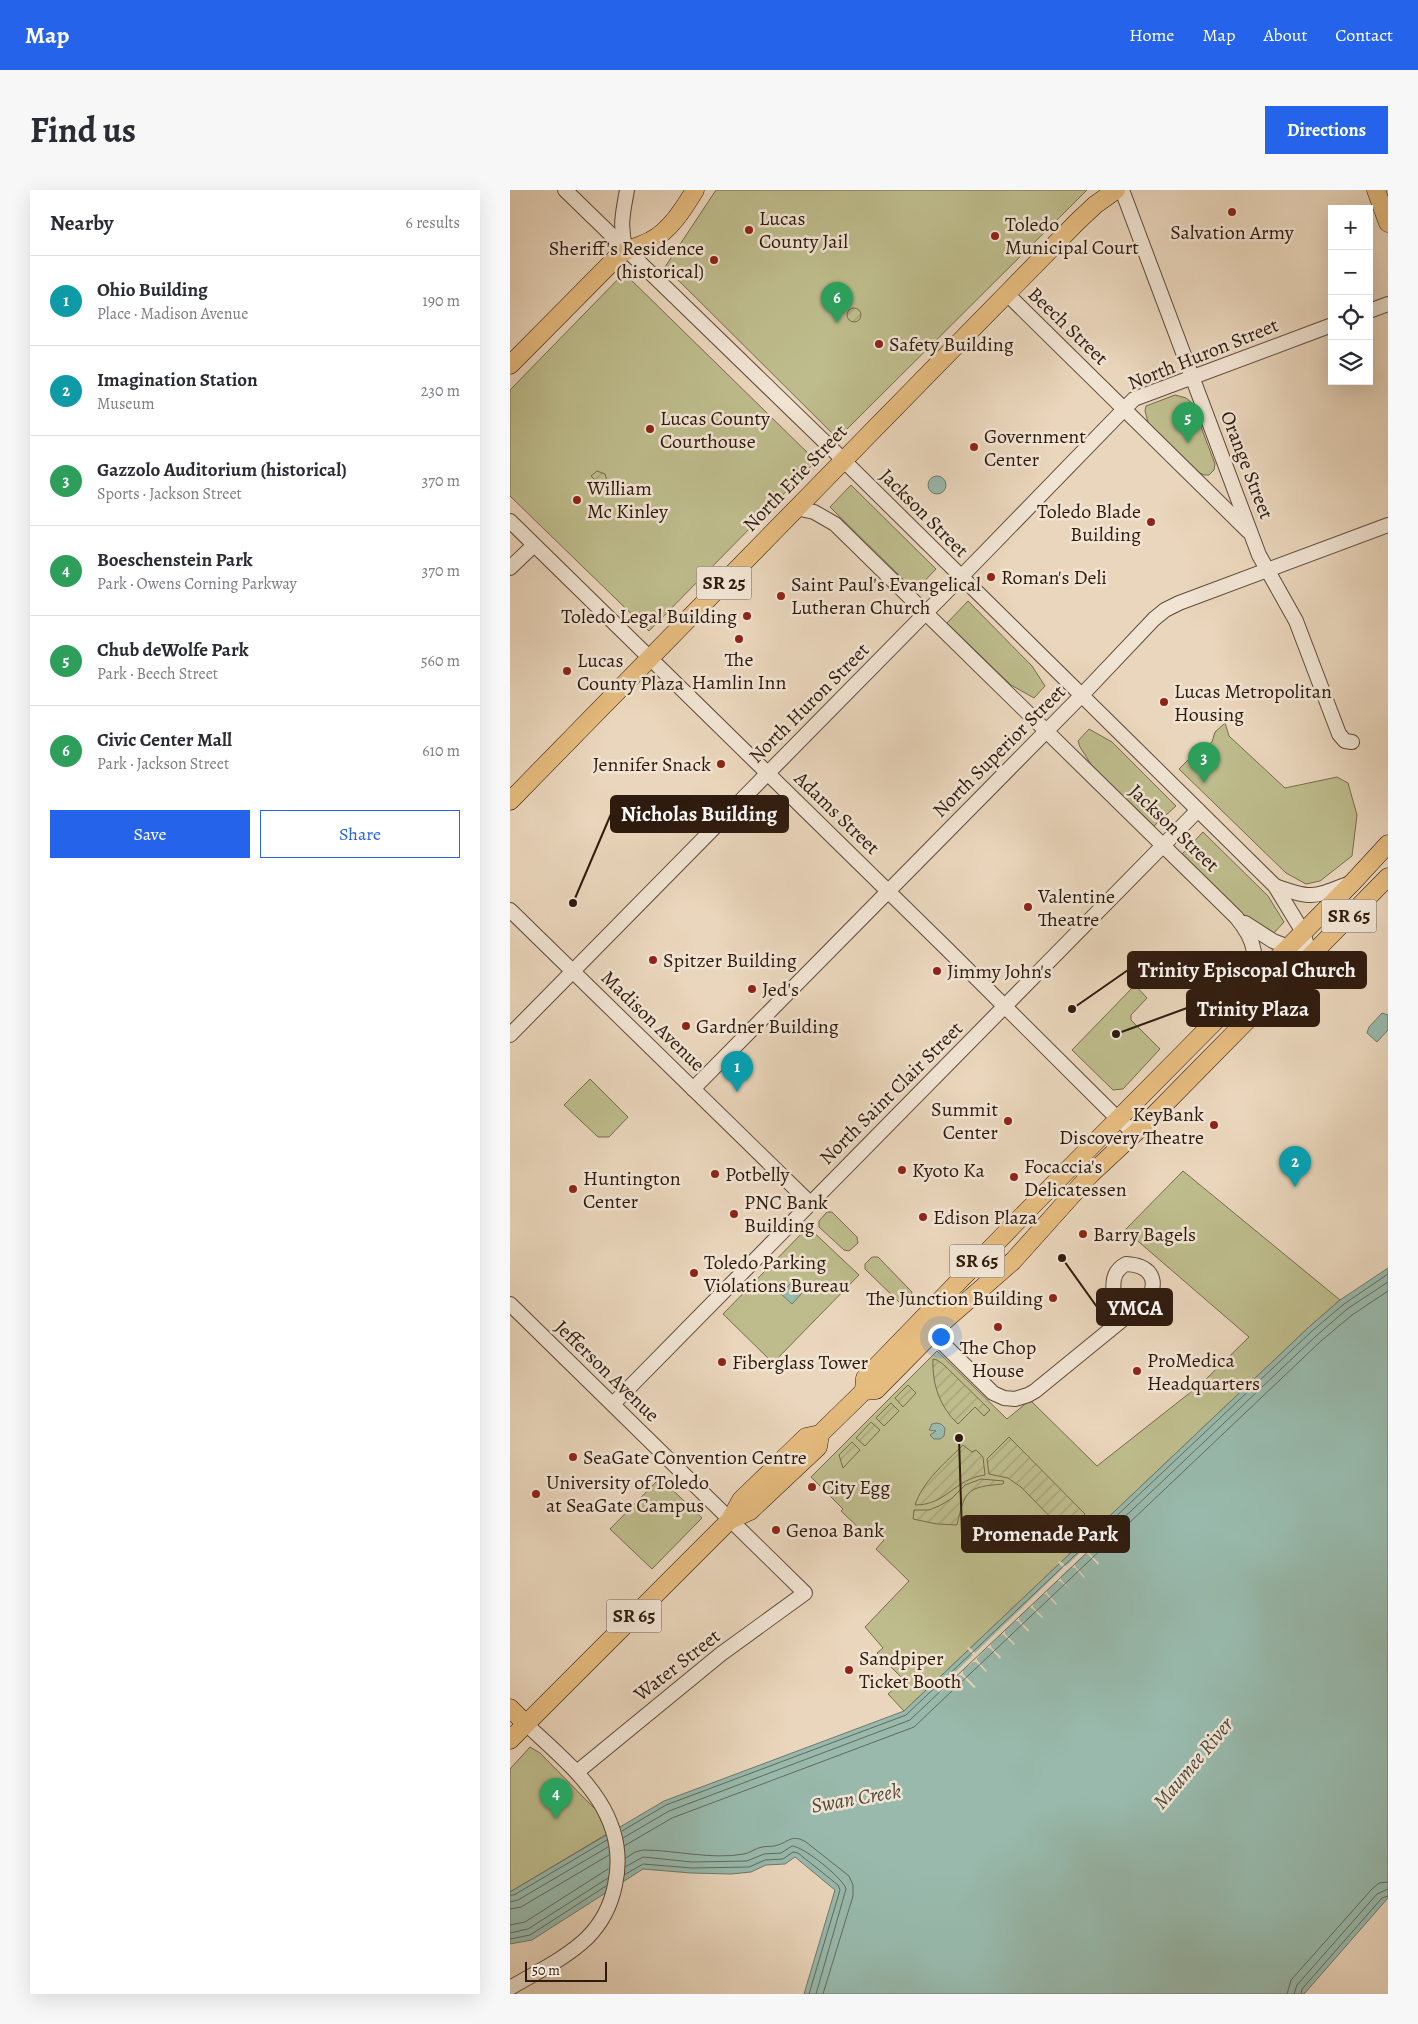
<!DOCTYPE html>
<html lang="en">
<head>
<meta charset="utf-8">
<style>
  body { margin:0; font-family:Alegreya,serif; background:#f7f7f7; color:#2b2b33 }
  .controls { position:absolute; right:15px; top:15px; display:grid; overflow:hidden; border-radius:0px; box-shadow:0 5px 20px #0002 }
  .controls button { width:45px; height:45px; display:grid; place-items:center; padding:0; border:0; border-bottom:1px solid #e1e1e2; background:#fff; color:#2b2b33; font:25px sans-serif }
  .scale { position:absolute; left:15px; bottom:12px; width:82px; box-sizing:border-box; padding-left:5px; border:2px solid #2e1a0e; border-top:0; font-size:14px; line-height:18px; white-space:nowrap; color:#2e1a0e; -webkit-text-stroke:4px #f1e4d3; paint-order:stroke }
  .you { position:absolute; left:430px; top:1146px; width:18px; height:18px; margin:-12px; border:4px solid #fff; border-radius:50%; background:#1a73e8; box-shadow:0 0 0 8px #1a73e833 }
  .badge { display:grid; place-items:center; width:32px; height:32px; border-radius:50%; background:#2563eb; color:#fff; font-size:16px; font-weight:700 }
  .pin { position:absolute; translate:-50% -41px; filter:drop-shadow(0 1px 2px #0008) }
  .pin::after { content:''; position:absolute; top:26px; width:18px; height:15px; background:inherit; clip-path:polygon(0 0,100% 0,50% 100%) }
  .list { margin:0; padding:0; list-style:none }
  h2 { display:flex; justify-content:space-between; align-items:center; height:65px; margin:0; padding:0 20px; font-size:21px }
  h2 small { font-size:16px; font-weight:400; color:#7c7c81 }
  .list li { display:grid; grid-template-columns:32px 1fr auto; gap:15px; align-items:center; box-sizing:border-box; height:90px; padding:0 20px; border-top:1px solid #e1e1e2 }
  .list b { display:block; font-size:19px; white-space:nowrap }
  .list p { margin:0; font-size:16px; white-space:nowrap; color:#7c7c81 }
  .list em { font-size:16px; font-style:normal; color:#7c7c81 }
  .actions { display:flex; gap:10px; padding:15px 20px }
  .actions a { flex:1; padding:11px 0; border:1px solid #2563eb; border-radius:0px; text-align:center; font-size:18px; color:#2563eb }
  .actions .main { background:#2563eb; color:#fff }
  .icon { flex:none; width:28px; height:28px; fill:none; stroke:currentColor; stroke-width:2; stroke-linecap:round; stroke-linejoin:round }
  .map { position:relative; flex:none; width:878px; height:1804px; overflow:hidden; border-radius:0px }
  header { display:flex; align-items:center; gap:30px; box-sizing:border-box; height:70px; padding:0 25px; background:#2563eb; color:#fff }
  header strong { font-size:24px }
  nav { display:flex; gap:28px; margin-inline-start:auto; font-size:18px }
  .intro { display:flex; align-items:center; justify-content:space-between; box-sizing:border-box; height:120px; padding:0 30px }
  h1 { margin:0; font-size:35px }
  .button { padding:12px 22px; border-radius:0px; background:#2563eb; color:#fff; font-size:18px; font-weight:700 }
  main { display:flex; gap:30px; padding:0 30px }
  aside { flex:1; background:#fff; border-radius:0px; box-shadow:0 5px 20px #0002 }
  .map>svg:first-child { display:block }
  .green { fill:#bebc8c; stroke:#766b4d }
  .garden { fill:url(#garden-furrows); stroke:#766b4d }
  .water { fill:#98b9ac; stroke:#6e796d }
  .pier { fill:#ead6bc }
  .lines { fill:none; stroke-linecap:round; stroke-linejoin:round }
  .shore { stroke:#636a5d; stroke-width:1 }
  .minor-casing { stroke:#5d493a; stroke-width:16 }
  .major-casing { stroke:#2e1a0e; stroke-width:19 }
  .minor { stroke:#f1e4d3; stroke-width:14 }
  .major { stroke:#e5bb7e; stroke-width:18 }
  .poi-dot { fill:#8f2418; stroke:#f1e4d3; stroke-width:2 }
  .labels { text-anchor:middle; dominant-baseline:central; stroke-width:5; stroke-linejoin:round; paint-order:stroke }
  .shield { fill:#f1e4d3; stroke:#685749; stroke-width:1 }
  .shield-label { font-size:19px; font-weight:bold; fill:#2e1a0e }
  .poi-label { font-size:20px; fill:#2e1a0e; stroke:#f1e4d3; text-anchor:start }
  .street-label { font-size:20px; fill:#2e1a0e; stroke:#f1e4d3 }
  .water-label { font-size:21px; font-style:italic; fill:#4e4a3d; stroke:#f1e4d3 }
  .leader { fill:none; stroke:#2e1a0e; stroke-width:2 }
  .callout-dot { fill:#2e1a0e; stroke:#f1e4d3; stroke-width:2 }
  .callout { fill:#2e1a0e; stroke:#2e1a0e; stroke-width:2 }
  .callout-label { font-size:21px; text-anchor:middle; font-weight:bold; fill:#fff }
</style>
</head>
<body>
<header>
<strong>Map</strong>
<nav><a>Home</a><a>Map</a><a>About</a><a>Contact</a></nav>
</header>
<div class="intro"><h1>Find us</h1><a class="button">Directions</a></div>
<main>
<aside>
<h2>Nearby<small>6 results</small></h2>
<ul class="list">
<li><span class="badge" style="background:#0f9aa8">1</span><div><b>Ohio Building</b><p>Place · Madison Avenue</p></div><em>190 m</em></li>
<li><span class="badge" style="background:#0f9aa8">2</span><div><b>Imagination Station</b><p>Museum</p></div><em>230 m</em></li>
<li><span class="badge" style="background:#2e9e5b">3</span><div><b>Gazzolo Auditorium (historical)</b><p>Sports · Jackson Street</p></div><em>370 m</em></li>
<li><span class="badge" style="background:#2e9e5b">4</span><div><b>Boeschenstein Park</b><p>Park · Owens Corning Parkway</p></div><em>370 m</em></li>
<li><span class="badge" style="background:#2e9e5b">5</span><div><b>Chub deWolfe Park</b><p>Park · Beech Street</p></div><em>560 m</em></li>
<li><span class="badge" style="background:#2e9e5b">6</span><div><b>Civic Center Mall</b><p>Park · Jackson Street</p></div><em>610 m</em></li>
</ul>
<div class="actions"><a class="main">Save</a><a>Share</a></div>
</aside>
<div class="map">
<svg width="878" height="1804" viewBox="0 0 878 1804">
  <defs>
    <pattern id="garden-furrows" width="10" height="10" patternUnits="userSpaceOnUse" patternTransform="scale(1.25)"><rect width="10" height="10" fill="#bebc8c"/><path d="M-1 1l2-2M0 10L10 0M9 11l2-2" fill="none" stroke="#a4a178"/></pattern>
  </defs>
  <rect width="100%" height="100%" fill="#ead6bc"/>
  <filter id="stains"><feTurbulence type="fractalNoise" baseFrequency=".004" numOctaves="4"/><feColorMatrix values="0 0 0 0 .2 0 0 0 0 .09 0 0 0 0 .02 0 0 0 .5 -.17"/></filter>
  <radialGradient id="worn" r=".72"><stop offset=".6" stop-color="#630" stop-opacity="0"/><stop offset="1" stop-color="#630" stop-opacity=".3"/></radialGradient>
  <g class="green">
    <polygon points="206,0 577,0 332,244 324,245 155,77"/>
    <polygon points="114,83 306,271 139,441 0,306 0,200"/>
    <polygon points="665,205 676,208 682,213 705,274 704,280 699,285 694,285 688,282 638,232 635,221 636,216"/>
    <polygon points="341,295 426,379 405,401 320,317"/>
    <polygon points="458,411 522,476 535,496 524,508 501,495 437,433"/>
    <polygon points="715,533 719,546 775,598 827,587 838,593 847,625 842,666 810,691 796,694 776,683 669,579 681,567 702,552 705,542"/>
    <polygon points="579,539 602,552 666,616 644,636 582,576 570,557 568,551"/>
    <polygon points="693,642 758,706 774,732 763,744 731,723 672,664"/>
    <polygon points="625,795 637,808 621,825 621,830 650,859 613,899 603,900 562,860"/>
    <polygon points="80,889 118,927 99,947 88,947 54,915"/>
    <polygon points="673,981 830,1110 799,1137 394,1521 378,1504 394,1490 367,1463 373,1458 355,1437 399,1391 366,1359 374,1350 359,1335 352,1341 331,1321 333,1319 301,1287 427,1161 497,1229 520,1210 587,1276 691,1194 739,1147 615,1040"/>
    <polygon points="317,1022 322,1022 347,1047 348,1053 339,1061 334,1060 309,1037 309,1031"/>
    <polygon points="298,1037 349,1085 263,1173 213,1124"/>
    <polygon points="362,1067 368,1067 402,1102 401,1107 394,1113 389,1112 355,1079 355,1074"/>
    <polygon points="150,1288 192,1328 142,1379 100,1339"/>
    <polygon points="20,1557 30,1563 87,1621 97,1644 0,1702 0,1579"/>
  </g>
  <g class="garden">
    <circle cx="344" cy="125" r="7"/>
    <polygon points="87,281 95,284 97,291 92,297 81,286"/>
    <path d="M423,1169L427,1170L434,1175L480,1220L474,1226L465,1217L448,1234C430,1217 422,1195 423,1169Z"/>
    <polygon points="398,1195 406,1203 393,1217 385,1208"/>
    <polygon points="381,1213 389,1221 374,1236 366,1228"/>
    <polygon points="361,1232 370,1240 355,1256 346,1248"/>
    <polygon points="499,1247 575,1324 556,1343 511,1297 498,1288 479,1284 477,1269"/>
    <polygon points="342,1252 350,1260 333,1278 329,1265"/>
    <path d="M453,1255L462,1262L466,1260L473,1267L475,1285C444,1289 437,1315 405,1315C413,1291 435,1273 453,1255Z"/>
    <path d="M471,1289L494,1291L493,1294C457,1297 455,1300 447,1335L427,1334L403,1329L404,1320H419L429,1316L441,1309L455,1295Z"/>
  </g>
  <g class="water">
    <circle cx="427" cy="295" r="9"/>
    <polygon points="872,823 878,825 878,840 867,852 857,843 859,837"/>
    <polygon points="878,1078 878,1708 794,1804 294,1804 325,1700 285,1667 275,1674 256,1675 241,1682 221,1684 181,1683 133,1679 22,1750 0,1754 0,1702 154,1611 394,1521 799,1137 830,1110"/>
    <polygon points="281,1093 292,1103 282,1114 271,1104"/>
    <polygon points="426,1233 431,1234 435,1238 434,1246 430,1249 424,1249 420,1245 426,1241 419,1240 422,1234"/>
  </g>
  <polygon class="pier" points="592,1342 607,1356 605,1358 596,1348 593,1347 579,1360 579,1363 589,1373 588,1375 578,1364 575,1364 565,1373 565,1376 575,1387 574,1388 565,1378 561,1377 551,1386 551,1390 561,1400 550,1391 547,1391 537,1400 537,1403 547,1414 546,1415 536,1404 533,1404 523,1414 523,1417 533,1427 532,1428 522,1418 519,1417 509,1427 509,1430 519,1440 518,1442 508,1431 505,1431 495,1440 495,1444 505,1454 504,1455 494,1445 491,1444 481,1454 481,1457 491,1467 490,1469 480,1458 477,1458 467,1468 467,1470 477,1481 476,1482 466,1472 463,1472 453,1480 453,1484 466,1497 464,1498 452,1486 449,1485 430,1503 427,1500 463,1465 457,1458 459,1457 465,1463 553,1378 548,1372 550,1371 556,1376"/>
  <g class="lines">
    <g class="shore">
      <polyline points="112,1641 156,1615 396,1525 802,1141 834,1114 878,1084"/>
      <polyline points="113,1648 159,1621 400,1530 806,1146 837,1119 878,1092"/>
      <polyline points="114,1656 162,1628 404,1537 811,1151 842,1125 878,1101"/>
      <path d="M116,1668L125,1662L133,1660C166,1660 201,1670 234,1664C240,1663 246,1658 252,1657C257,1656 263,1657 268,1655C280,1651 282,1644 296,1652L339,1686L343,1695V1706L313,1804"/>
      <path d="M115,1677L133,1667L182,1672L237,1671L254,1664L271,1663L282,1656C293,1656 334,1689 336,1699L306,1804"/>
      <polyline points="114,1685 133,1674 182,1678 239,1677 255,1670 273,1669 283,1662 288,1663 328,1695 330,1700 299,1804"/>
      <polyline points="0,1705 4,1705 97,1650"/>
      <polyline points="0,1712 8,1710 98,1657"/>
      <polyline points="0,1719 11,1717 99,1665"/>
      <polyline points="0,1735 15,1732 98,1679"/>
      <polyline points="0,1743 18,1739 98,1688"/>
      <polyline points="0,1749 20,1745 96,1696"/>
      <polyline points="777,1804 781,1790 862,1699 869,1693 878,1692"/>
      <polyline points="784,1804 787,1795 867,1704 878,1699"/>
      <polyline points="791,1804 792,1799 872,1708 878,1706"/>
    </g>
    <g class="minor-casing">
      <g id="minor">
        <polyline points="55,0 321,258 765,696 793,742 800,765"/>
        <polyline points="612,0 749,365 786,431 829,544 835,551 842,552"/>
        <path d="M116,59C109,37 113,22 117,0"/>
        <polyline points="496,103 738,341"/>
        <polyline points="859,121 878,114"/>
        <path d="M286,318L304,322L325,334L726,727C746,751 750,769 736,798"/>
        <polyline points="0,331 436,758 608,929 625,943"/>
        <polyline points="0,378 24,355"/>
        <path d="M765,696C803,710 804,707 840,693"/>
        <polyline points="0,720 300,1013"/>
        <polyline points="735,733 763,751 786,760"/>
        <polyline points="0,845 451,387 624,209 822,135"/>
        <polyline points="183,899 571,506 644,429 655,420 669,413 878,335"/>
        <polyline points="0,1114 295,1403 211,1464 67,1582"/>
        <path d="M415,1136L483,1203L494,1208L505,1209L518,1205L525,1201L639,1108C649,1087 638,1075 616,1074C595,1085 607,1107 604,1126C603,1131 601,1136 599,1141"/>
        <polyline points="103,1214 688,620"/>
        <path d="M0,1798C25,1783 55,1769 77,1748C91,1734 101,1715 105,1695C121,1622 62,1577 16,1534"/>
      </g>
    </g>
    <g class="major-casing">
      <g id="major">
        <polyline points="866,0 878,33"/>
        <path d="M0,175L108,66C118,58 129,57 140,51C160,41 174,18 185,0"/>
        <polyline points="0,611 567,32 585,15 606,0"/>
        <polyline points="354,1201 355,1188 517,1021 843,692 878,654"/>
        <polyline points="220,1330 240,1321 308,1257 310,1244"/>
        <polyline points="0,1518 16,1534"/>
        <polyline points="0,1550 220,1330 231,1310 296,1247 310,1244 354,1201 366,1200 433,1132 503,1071 581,984 641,928 878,687"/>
      </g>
    </g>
    <use href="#minor" class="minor"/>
    <use href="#major" class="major"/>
  </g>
  <g class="poi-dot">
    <circle cx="722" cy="22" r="5"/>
    <circle cx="239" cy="40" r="5"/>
    <circle cx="485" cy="46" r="5"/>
    <circle cx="204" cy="70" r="5"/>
    <circle cx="369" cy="154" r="5"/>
    <circle cx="140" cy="239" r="5"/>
    <circle cx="464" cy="257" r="5"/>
    <circle cx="67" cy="310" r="5"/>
    <circle cx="641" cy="332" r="5"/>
    <circle cx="481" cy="387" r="5"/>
    <circle cx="271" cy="406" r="5"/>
    <circle cx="237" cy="426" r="5"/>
    <circle cx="229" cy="449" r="5"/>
    <circle cx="57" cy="481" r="5"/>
    <circle cx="654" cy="512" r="5"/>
    <circle cx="211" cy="574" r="5"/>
    <circle cx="518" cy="717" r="5"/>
    <circle cx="143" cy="770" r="5"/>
    <circle cx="427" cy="781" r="5"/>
    <circle cx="242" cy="799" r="5"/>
    <circle cx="176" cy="836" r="5"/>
    <circle cx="498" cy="931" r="5"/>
    <circle cx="704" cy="935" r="5"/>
    <circle cx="392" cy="980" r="5"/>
    <circle cx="205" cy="984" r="5"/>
    <circle cx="504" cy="987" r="5"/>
    <circle cx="63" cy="999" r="5"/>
    <circle cx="224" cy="1024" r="5"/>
    <circle cx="413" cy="1027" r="5"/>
    <circle cx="573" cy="1044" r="5"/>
    <circle cx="184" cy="1083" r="5"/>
    <circle cx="543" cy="1108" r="5"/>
    <circle cx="488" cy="1137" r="5"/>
    <circle cx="212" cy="1172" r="5"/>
    <circle cx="627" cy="1181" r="5"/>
    <circle cx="63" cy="1267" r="5"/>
    <circle cx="302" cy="1297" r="5"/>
    <circle cx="26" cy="1304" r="5"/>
    <circle cx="266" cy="1340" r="5"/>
    <circle cx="339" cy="1480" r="5"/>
  </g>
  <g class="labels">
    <g class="shield">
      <rect x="186.5" y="376.5" width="55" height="33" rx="4"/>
      <rect x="811.5" y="709.5" width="55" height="33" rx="4"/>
      <rect x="439.5" y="1054.5" width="55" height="33" rx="4"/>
      <rect x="96.5" y="1409.5" width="55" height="33" rx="4"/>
    </g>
    <g class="shield-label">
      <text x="214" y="393">SR 25</text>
      <text x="839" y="726">SR 65</text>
      <text x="467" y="1071">SR 65</text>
      <text x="124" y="1426">SR 65</text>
    </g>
    <g class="poi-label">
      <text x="249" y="28">Lucas<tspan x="249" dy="23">County Jail</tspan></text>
      <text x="495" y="34">Toledo<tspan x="495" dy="23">Municipal Court</tspan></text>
      <text x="722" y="42" text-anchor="middle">Salvation Army</text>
      <text x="194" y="58" text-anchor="end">Sheriff's Residence<tspan x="194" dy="23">(historical)</tspan></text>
      <text x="379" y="154">Safety Building</text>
      <text x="150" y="228">Lucas County<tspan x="150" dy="23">Courthouse</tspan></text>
      <text x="474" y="246">Government<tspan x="474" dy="23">Center</tspan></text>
      <text x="77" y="298">William<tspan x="77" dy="23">Mc Kinley</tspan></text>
      <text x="631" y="321" text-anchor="end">Toledo Blade<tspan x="631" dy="23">Building</tspan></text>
      <text x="491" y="387">Roman's Deli</text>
      <text x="281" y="394">Saint Paul's Evangelical<tspan x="281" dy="23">Lutheran Church</tspan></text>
      <text x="227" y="426" text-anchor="end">Toledo Legal Building</text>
      <text x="229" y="469" text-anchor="middle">The<tspan x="229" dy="23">Hamlin Inn</tspan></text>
      <text x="67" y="470">Lucas<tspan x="67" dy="23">County Plaza</tspan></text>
      <text x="664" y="501">Lucas Metropolitan<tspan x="664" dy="23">Housing</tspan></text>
      <text x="201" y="574" text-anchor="end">Jennifer Snack</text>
      <text x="528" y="706">Valentine<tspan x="528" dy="23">Theatre</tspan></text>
      <text x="153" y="770">Spitzer Building</text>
      <text x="437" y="781">Jimmy John's</text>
      <text x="252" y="799">Jed's</text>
      <text x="186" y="836">Gardner Building</text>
      <text x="488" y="919" text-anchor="end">Summit<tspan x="488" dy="23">Center</tspan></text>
      <text x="694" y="924" text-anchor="end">KeyBank<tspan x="694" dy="23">Discovery Theatre</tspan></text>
      <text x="514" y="976">Focaccia's<tspan x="514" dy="23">Delicatessen</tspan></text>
      <text x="402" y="980">Kyoto Ka</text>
      <text x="215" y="984">Potbelly</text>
      <text x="73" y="988">Huntington<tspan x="73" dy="23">Center</tspan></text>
      <text x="234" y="1012">PNC Bank<tspan x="234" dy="23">Building</tspan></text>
      <text x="423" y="1027">Edison Plaza</text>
      <text x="583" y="1044">Barry Bagels</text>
      <text x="194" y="1072">Toledo Parking<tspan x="194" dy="23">Violations Bureau</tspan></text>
      <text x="533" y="1108" text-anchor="end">The Junction Building</text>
      <text x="488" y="1157" text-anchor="middle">The Chop<tspan x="488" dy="23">House</tspan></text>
      <text x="637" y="1170">ProMedica<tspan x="637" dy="23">Headquarters</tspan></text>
      <text x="222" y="1172">Fiberglass Tower</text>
      <text x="73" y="1267">SeaGate Convention Centre</text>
      <text x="36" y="1292">University of Toledo<tspan x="36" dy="23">at SeaGate Campus</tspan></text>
      <text x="312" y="1297">City Egg</text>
      <text x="276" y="1340">Genoa Bank</text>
      <text x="349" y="1468">Sandpiper<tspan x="349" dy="23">Ticket Booth</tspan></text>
    </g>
    <g class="street-label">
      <text transform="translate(558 136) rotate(44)">Beech Street</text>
      <text transform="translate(693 164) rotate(-22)">North Huron Street</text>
      <text transform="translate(737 275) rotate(69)">Orange Street</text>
      <text transform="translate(285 288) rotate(-46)">North Erie Street</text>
      <text transform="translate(414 323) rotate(45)">Jackson Street</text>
      <text transform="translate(299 513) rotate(-45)">North Huron Street</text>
      <text transform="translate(489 561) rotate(-45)">North Superior Street</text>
      <text transform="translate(327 623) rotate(44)">Adams Street</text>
      <text transform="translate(664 638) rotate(44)">Jackson Street</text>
      <text transform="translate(143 831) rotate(44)">Madison Avenue</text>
      <text transform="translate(381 903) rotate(-45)">North Saint Clair Street</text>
      <text transform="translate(97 1181) rotate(44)">Jefferson Avenue</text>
      <text transform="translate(167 1475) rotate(-38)">Water Street</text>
    </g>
    <g class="water-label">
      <text transform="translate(683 1573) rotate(-50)">Maumee River</text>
      <text transform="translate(346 1608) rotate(-10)">Swan Creek</text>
    </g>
  </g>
  <path class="leader" d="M63 713L101 624M562 819L618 780M606 844L677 818M552 1068L587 1117M449 1248L452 1344"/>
  <g class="callout-dot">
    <circle cx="63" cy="713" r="5"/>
    <circle cx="562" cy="819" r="5"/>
    <circle cx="606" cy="844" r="5"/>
    <circle cx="552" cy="1068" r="5"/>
    <circle cx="449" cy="1248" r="5"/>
  </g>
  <g class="callout">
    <rect x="101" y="606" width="177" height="36" rx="5"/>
    <rect x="618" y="762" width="238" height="36" rx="5"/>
    <rect x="677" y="800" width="132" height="36" rx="5"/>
    <rect x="587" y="1099" width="75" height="36" rx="5"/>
    <rect x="452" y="1326" width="167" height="36" rx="5"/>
  </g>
  <g class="callout-label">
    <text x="189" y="631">Nicholas Building</text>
    <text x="737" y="787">Trinity Episcopal Church</text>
    <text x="743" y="826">Trinity Plaza</text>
    <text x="625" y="1125">YMCA</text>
    <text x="535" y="1351">Promenade Park</text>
  </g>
  <rect width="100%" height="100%" filter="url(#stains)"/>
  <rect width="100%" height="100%" fill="url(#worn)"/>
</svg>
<div class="controls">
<button>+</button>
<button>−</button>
<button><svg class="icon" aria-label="locate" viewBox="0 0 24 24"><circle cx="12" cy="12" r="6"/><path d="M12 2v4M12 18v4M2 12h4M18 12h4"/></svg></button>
<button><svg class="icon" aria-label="layers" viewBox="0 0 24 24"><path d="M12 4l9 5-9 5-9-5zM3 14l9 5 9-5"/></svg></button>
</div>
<div class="scale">50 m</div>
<div class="you"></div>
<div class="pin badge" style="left:227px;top:902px;background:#0f9aa8">1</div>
<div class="pin badge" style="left:785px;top:997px;background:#0f9aa8">2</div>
<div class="pin badge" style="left:694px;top:593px;background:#2e9e5b">3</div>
<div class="pin badge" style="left:46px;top:1629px;background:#2e9e5b">4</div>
<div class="pin badge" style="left:678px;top:253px;background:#2e9e5b">5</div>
<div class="pin badge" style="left:327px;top:133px;background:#2e9e5b">6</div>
</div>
</main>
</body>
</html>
